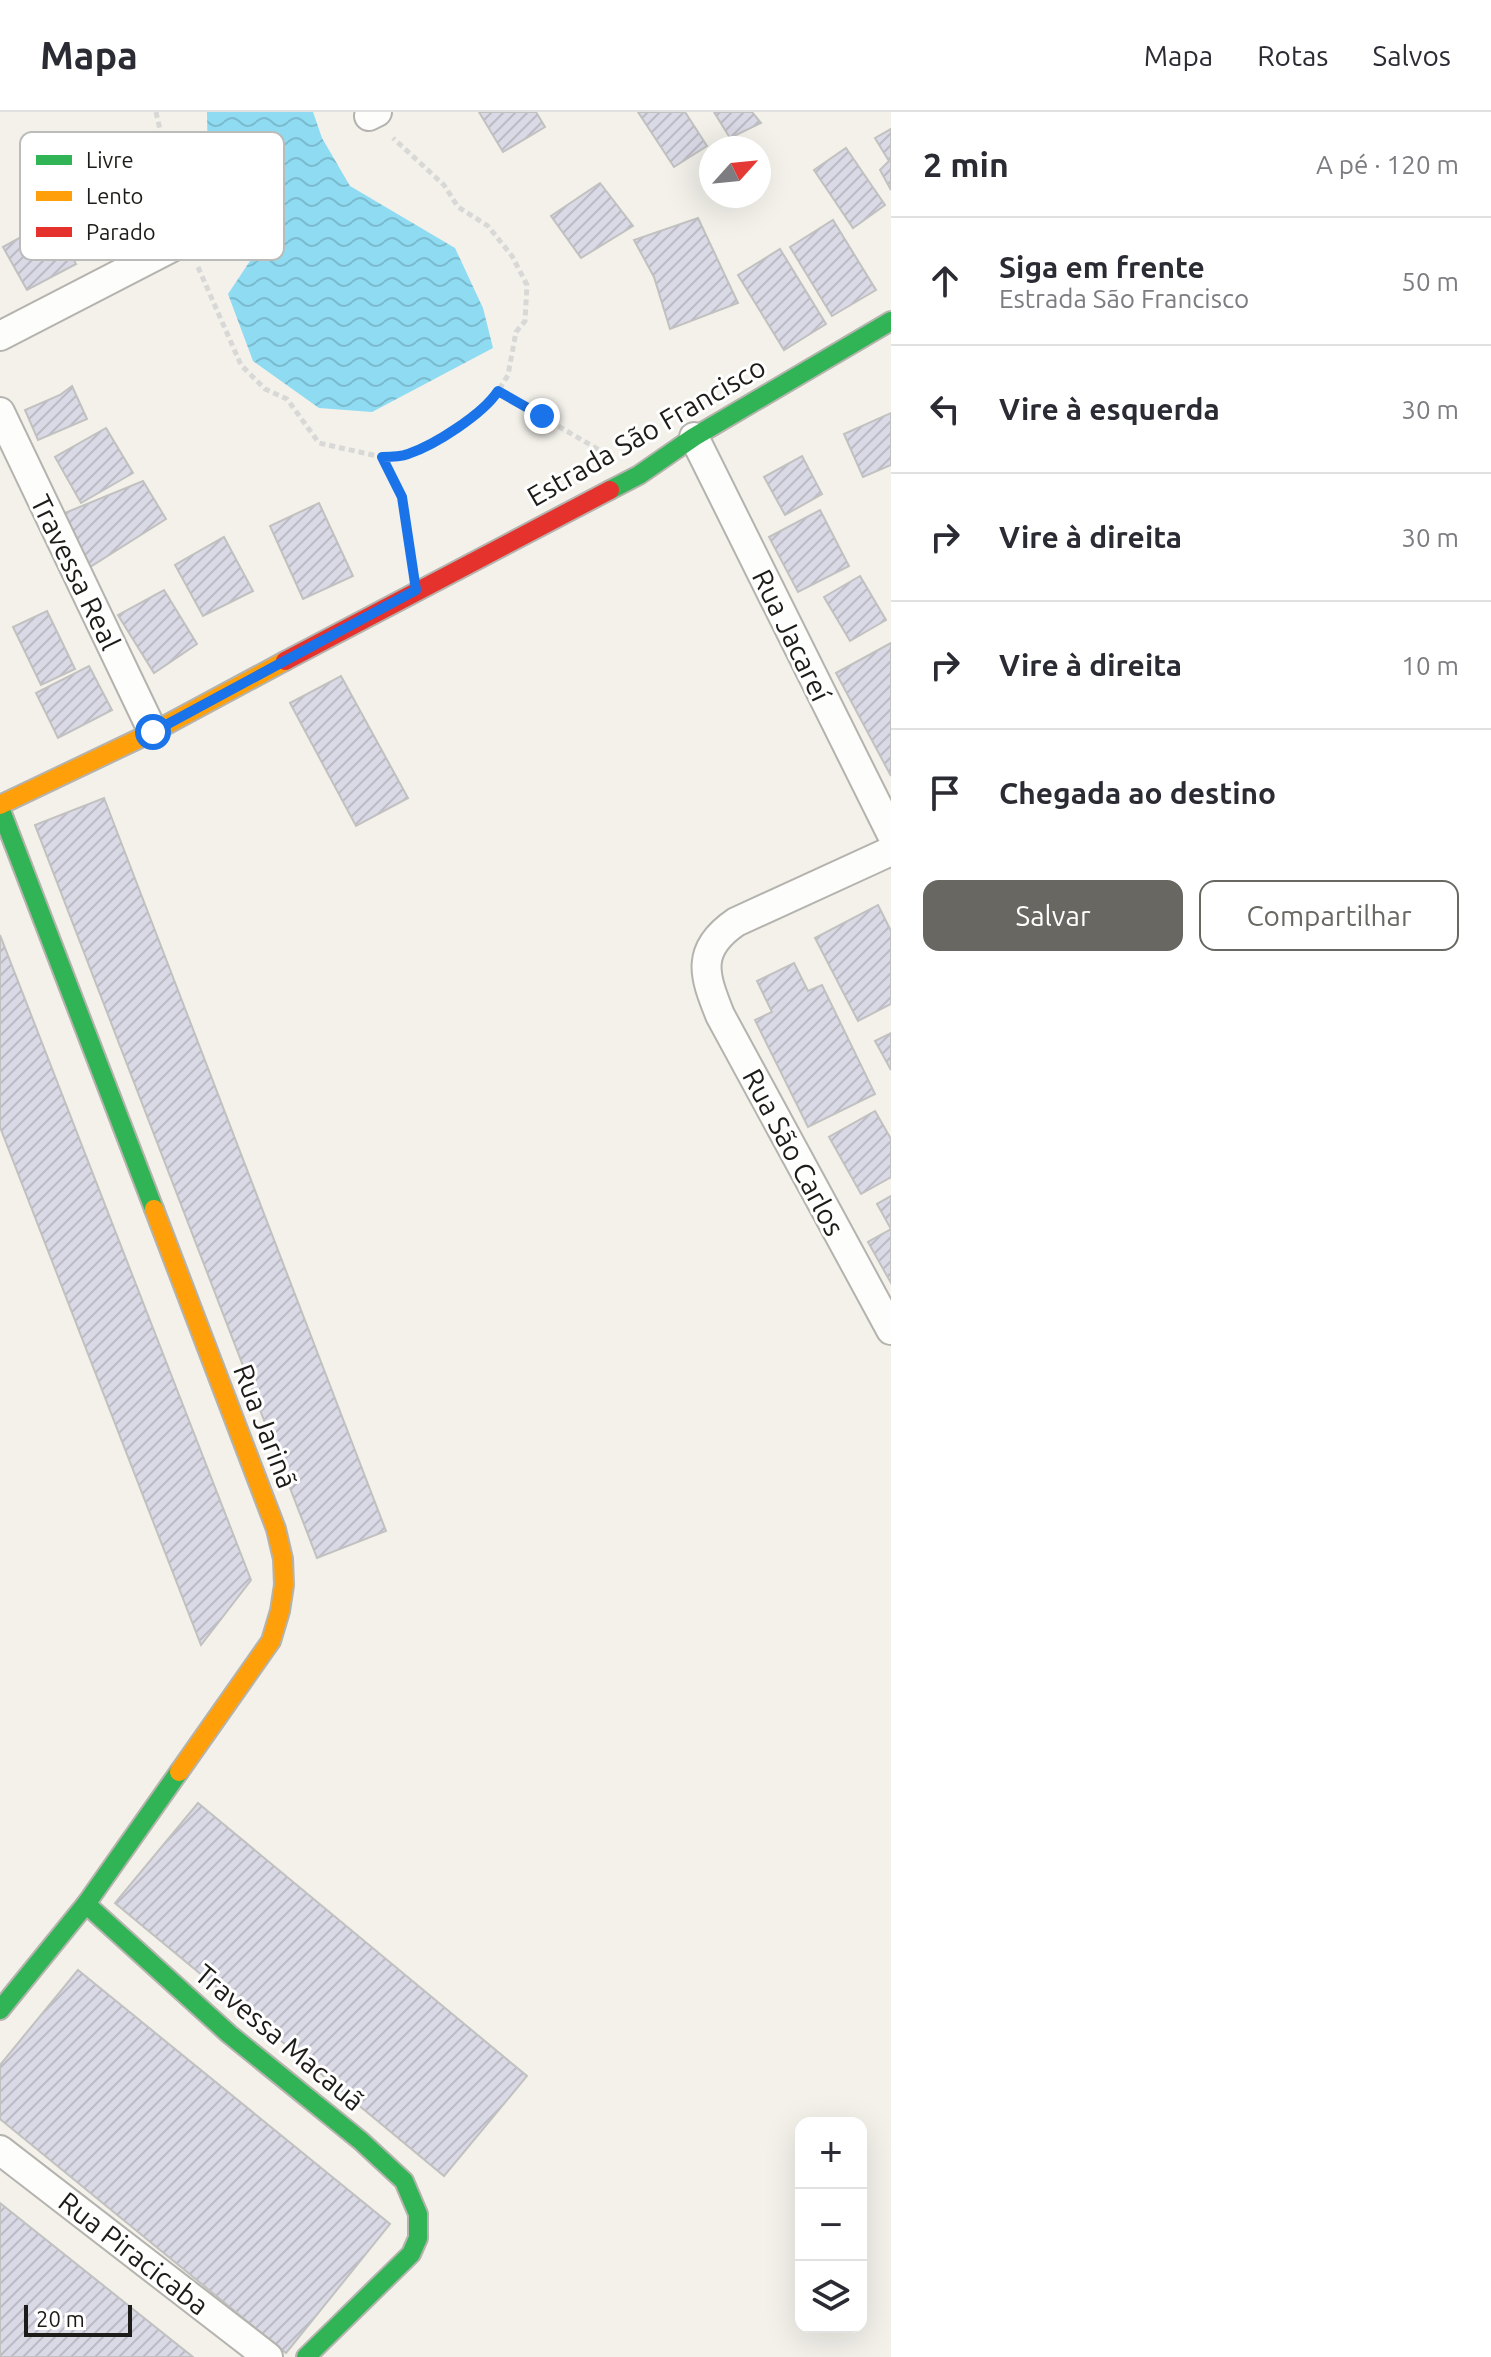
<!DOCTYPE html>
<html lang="pt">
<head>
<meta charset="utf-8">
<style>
  body { margin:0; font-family:Ubuntu,sans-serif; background:#f2f2f3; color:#2b2b33 }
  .controls { position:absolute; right:24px; bottom:24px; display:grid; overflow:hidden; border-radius:16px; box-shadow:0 8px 32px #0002 }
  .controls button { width:72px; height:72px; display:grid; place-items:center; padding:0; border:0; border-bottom:2px solid #e1e1e2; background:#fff; color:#2b2b33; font:40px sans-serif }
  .compass { position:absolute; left:699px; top:24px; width:72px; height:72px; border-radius:50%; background:#fff; box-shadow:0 8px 32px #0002; rotate:63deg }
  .scale { position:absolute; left:24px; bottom:20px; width:108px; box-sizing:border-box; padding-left:8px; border:4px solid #1d1c18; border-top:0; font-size:22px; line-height:28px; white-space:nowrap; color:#1d1c18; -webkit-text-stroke:6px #fff; paint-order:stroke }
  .stop { position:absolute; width:24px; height:24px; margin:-18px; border:6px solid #1a73e8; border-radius:50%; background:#fff }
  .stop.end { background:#1a73e8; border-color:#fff; box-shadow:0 2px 8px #0008 }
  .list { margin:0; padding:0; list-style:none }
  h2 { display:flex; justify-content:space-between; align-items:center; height:104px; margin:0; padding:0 32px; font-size:34px }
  h2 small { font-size:26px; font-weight:400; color:#7c7c81 }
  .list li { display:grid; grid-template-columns:52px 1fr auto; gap:24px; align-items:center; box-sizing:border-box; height:128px; padding:0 32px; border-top:2px solid #e1e1e2 }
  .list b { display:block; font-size:30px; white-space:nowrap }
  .list p { margin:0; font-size:26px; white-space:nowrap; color:#7c7c81 }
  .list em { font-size:26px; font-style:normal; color:#7c7c81 }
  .actions { display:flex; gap:16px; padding:24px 32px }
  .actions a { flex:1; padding:18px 0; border:2px solid #686762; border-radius:16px; text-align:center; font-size:28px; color:#686762 }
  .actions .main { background:#686762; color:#fff }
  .icon { flex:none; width:44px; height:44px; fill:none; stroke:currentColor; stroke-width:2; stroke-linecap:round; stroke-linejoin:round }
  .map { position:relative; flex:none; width:891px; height:2245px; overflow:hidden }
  header { display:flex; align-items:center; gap:48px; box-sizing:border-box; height:112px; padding:0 40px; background:#fff; border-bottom:2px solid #e1e1e2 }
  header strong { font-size:38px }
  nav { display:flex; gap:44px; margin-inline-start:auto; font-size:28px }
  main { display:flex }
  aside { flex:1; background:#fff }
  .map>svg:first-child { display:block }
  .water { fill:url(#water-waves) }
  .building { fill:url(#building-hatch); stroke:#c1c1c0; stroke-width:2 }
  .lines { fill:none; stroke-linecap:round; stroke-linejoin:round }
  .street-casing { stroke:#b5b3ae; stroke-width:32 }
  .fast-casing { stroke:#b5b3ae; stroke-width:22 }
  .slow-casing { stroke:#b5b3ae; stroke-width:22 }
  .jam-casing { stroke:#b5b3ae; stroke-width:22 }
  .path { stroke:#d8d8d6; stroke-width:5; stroke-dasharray:6 4; stroke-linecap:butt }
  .street { stroke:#fdfdfc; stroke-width:28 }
  .fast { stroke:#30b455; stroke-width:18 }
  .slow { stroke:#ff9f0a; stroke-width:18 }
  .jam { stroke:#e5322d; stroke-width:18 }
  .route { stroke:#1a73e8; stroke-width:10 }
  .labels { text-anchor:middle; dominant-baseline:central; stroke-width:6; stroke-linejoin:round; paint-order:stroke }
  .street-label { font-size:28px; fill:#1d1c18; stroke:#fff }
  .key { fill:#fff; stroke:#bbbbba; stroke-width:2 }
  .key-label { font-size:22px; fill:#1d1c18 }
</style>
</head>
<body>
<header>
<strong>Mapa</strong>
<nav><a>Mapa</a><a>Rotas</a><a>Salvos</a></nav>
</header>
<main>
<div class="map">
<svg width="891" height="2245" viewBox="0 0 891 2245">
  <defs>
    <pattern id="water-waves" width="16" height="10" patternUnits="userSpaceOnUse" patternTransform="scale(2)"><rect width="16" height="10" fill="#8edbf2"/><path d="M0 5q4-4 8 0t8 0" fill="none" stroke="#7abbcf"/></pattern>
    <pattern id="building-hatch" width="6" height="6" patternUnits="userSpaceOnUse" patternTransform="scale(2)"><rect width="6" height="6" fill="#dad9e6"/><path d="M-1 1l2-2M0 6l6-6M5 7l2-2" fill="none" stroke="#bbbac5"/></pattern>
  </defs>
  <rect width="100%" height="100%" fill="#f3f1ea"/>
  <polygon class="water" points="207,0 313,0 322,26 350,74 455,136 483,196 493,236 372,300 319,296 253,249 228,182 264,128 252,93 208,54"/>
  <g class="building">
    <polygon points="479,0 536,0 545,15 503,40"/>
    <polygon points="638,0 685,0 707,34 674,55"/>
    <polygon points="714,0 752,0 761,11 730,26"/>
    <polygon points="891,17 891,78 880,58 889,49 875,26"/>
    <polygon points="846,36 885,93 853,116 814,58"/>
    <polygon points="600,71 633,114 581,146 551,104"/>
    <polygon points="698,106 738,191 670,217 654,165 634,128"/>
    <polygon points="52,108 76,152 27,178 3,135"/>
    <polygon points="833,108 876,178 832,204 790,135"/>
    <polygon points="780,137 826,212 784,238 738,163"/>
    <polygon points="72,274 87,307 38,328 25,298 60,283"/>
    <polygon points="891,301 891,353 863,365 844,322"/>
    <polygon points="106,316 133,361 81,391 55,345"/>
    <polygon points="802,344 822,382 785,403 764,365"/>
    <polygon points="143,369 166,407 90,455 60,403"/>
    <polygon points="319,391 353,464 303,487 270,414"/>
    <polygon points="820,398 849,454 798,480 769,425"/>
    <polygon points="224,425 253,479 203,504 175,453"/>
    <polygon points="860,464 886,508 850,529 824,485"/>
    <polygon points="164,478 197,532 154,561 118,503"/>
    <polygon points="47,499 75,557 41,573 13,515"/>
    <polygon points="891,531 891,664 836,561"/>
    <polygon points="89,554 112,598 58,626 36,581"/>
    <polygon points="341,564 408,686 356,714 290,591"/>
    <polygon points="104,686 386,1419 317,1446 35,713"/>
    <polygon points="878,793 891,819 891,892 858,909 815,826"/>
    <polygon points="0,823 251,1468 201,1533 0,1015"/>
    <polygon points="794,851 808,879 822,873 875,982 808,1015 755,908 772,900 757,869"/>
    <polygon points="891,921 891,958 875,929"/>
    <polygon points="875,999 891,1027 891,1065 861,1082 829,1025"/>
    <polygon points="891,1084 891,1171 868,1130 891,1117 877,1092"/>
    <polygon points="198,1691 527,1964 444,2064 115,1791"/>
    <polygon points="78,1858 390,2112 286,2241 0,2007 0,1953"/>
    <polygon points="0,2091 193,2245 0,2245"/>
  </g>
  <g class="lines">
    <g class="street-casing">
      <g id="street">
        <polyline points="369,4 377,0"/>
        <polyline points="0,224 186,128"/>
        <polyline points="0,300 153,620"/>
        <polyline points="694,325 891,721"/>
        <path d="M891,739L736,810C695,838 704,863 720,903L891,1218"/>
        <polyline points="0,2038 268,2245"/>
      </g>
    </g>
    <g class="fast-casing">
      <g id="fast">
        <polyline points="610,378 639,363 694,325 891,209"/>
        <polyline points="0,696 154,1097"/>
        <polyline points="86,1792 229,1922 361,2029 404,2069 418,2102 418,2126 411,2142 306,2245"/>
        <polyline points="0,1898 86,1792 179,1660"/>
      </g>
    </g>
    <g class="slow-casing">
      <g id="slow">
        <polyline points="0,693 153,620 285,549"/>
        <polyline points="154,1097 276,1417 283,1447 284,1473 280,1499 271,1529 179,1660"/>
      </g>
    </g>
    <g class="jam-casing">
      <polyline id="jam" points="285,549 610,378"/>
    </g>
    <g class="path">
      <polyline points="156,0 179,100"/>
      <polyline points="198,155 241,253 265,277 287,287 319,331 382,345 402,385 410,437"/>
      <polyline points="498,279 601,339"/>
      <polyline points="382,345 407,343 429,333 494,286 508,263 516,220 525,209 527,173 512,144 488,114 458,95 444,73 393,26"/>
    </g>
    <use href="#street" class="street"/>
    <use href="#fast" class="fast"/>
    <use href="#slow" class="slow"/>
    <use href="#jam" class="jam"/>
  </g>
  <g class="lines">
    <path class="route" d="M153,620L416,478L402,385L382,345C391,345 400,345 408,342C435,333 483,302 498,279L542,304"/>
  </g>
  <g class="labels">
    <g class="street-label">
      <text transform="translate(646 319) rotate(-30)">Estrada São Francisco</text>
      <text transform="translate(76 460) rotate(64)">Travessa Real</text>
      <text transform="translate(792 523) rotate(64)">Rua Jacareí</text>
      <text transform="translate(794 1040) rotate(62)">Rua São Carlos</text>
      <text transform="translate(266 1314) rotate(69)">Rua Jarinã</text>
      <text transform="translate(280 1925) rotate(40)">Travessa Macauã</text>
      <text transform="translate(134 2141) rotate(38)">Rua Piracicaba</text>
    </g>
  </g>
  <rect x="20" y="20" width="264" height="128" rx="12" class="key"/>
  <rect x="36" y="43" width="36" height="10" fill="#30b455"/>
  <rect x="36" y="79" width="36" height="10" fill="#ff9f0a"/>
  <rect x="36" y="115" width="36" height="10" fill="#e5322d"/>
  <g class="key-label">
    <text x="86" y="56">Livre</text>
    <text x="86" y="92">Lento</text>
    <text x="86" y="128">Parado</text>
  </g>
</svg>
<div class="controls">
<button>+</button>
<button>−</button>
<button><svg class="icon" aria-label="layers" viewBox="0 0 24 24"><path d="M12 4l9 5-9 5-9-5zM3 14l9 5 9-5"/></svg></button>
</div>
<svg class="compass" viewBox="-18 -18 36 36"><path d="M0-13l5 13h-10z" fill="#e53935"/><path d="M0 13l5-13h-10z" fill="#7c7c81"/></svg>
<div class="scale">20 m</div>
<div class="stop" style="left:153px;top:620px"></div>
<div class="stop end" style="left:542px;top:304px"></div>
</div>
<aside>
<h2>2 min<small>A pé · 120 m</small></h2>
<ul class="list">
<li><svg class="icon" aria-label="ahead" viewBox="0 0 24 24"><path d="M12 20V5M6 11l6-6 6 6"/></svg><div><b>Siga em frente</b><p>Estrada São Francisco</p></div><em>50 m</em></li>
<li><svg class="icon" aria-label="left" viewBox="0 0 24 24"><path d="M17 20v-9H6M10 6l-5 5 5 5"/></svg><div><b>Vire à esquerda</b></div><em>30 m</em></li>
<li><svg class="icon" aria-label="right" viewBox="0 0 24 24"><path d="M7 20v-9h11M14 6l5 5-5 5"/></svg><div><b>Vire à direita</b></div><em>30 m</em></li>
<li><svg class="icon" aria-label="right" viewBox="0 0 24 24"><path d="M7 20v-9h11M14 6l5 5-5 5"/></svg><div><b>Vire à direita</b></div><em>10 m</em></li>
<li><svg class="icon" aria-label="arrive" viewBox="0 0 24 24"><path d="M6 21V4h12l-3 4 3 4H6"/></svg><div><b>Chegada ao destino</b></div></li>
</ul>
<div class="actions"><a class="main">Salvar</a><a>Compartilhar</a></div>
</aside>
</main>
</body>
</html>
